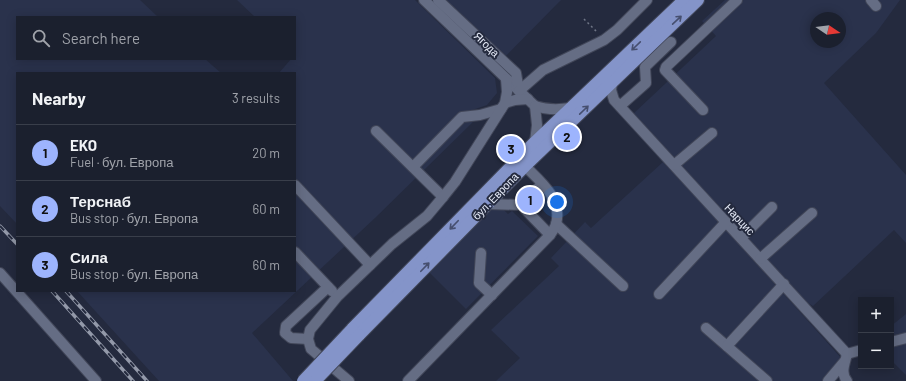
<!DOCTYPE html>
<html lang="en">
<head>
<meta charset="utf-8">
<style>
  body { margin:0; font-family:Barlow,sans-serif; background:#282d3a; color:#f1f3f6 }
  .controls { position:absolute; right:12px; bottom:12px; display:grid; overflow:hidden; border-radius:0px; box-shadow:0 2px 10px #0003 }
  .controls button { width:36px; height:36px; display:grid; place-items:center; padding:0; border:0; border-bottom:1px solid #393e4a; background:#1b202e; color:#f1f3f6; font:20px sans-serif }
  .compass { position:absolute; left:810px; top:12px; width:36px; height:36px; border-radius:50%; background:#1b202e; box-shadow:0 2px 10px #0003; rotate:103deg }
  .you { position:absolute; left:557px; top:202px; width:14px; height:14px; margin:-10px; border:3px solid #fff; border-radius:50%; background:#1a73e8; box-shadow:0 0 0 6px #1a73e833 }
  .badge { display:grid; place-items:center; width:26px; height:26px; border-radius:50%; background:#9db4fd; color:#111; font-size:13px; font-weight:700 }
  .pin { position:absolute; translate:-50% -50%; border:2px solid #fff; box-shadow:0 1px 4px #0006 }
  .list { margin:0; padding:0; list-style:none }
  h2 { display:flex; justify-content:space-between; align-items:center; height:52px; margin:0; padding:0 16px; font-size:17px }
  h2 small { font-size:13px; font-weight:400; color:#a0a3aa }
  .list li { display:grid; grid-template-columns:26px 1fr auto; gap:12px; align-items:center; box-sizing:border-box; height:56px; padding:0 16px; border-top:1px solid #393e4a }
  .list b { display:block; font-size:15px; white-space:nowrap }
  .list p { margin:0; font-size:13px; white-space:nowrap; color:#a0a3aa }
  .list em { font-size:13px; font-style:normal; color:#a0a3aa }
  .icon { flex:none; width:22px; height:22px; fill:none; stroke:currentColor; stroke-width:2; stroke-linecap:round; stroke-linejoin:round }
  .map { position:relative; flex:none; width:906px; height:381px; overflow:hidden }
  .search { position:absolute; background:#1b202e; box-shadow:0 2px 10px #0003; left:16px; top:16px; width:280px; height:44px; display:flex; align-items:center; gap:10px; box-sizing:border-box; padding:0 14px; border-radius:0px; color:#a0a3aa; font-size:15px }
  .panel { position:absolute; background:#1b202e; box-shadow:0 2px 10px #0003; left:16px; top:72px; width:280px; height:220px; border-radius:0px }
  .map>svg:first-child { display:block }
  .built { fill:#2a324c; fill-rule:evenodd }
  .lines { fill:none; stroke-linecap:round; stroke-linejoin:round }
  .minor-casing { stroke:#414658; stroke-width:12 }
  .major-casing { stroke:#414658; stroke-width:14 }
  .path { stroke:#6f7586; stroke-width:1.5; stroke-dasharray:2 3; stroke-linecap:butt }
  .minor { stroke:#656d84; stroke-width:10 }
  .major { stroke:#8494c9; stroke-width:12 }
  .rail-casing { stroke:#9399a9; stroke-width:3.5 }
  .rail { stroke:#242a3e; stroke-width:2; stroke-dasharray:6; stroke-linecap:butt }
  .major-bridge-casing { stroke:#414658; stroke-width:14; stroke-linecap:butt }
  .major-bridge { stroke:#8494c9; stroke-width:12 }
  .oneway { stroke:#464f6f }
  .labels { text-anchor:middle; dominant-baseline:central; stroke-width:4; stroke-linejoin:round; paint-order:stroke }
  .street-label { font-size:11px; fill:#e7ecf9; stroke:#242a3e }
</style>
</head>
<body>
<div class="map">
<svg width="906" height="381" viewBox="0 0 906 381">
  <rect width="100%" height="100%" fill="#242a3e"/>
  <g class="built">
    <polygon points="0,0 140,0 158,17 17,17 17,59 205,59 221,73 17,73 17,224 0,206"/>
    <polygon points="237,0 415,0 495,78 497,93 487,105 472,110 474,121 375,218 252,333 293,381 159,381 77,291 295,291 295,73 279,73 291,59 295,59 295,17 255,17"/>
    <polygon points="433,0 561,0 498,64"/>
    <path d="M725,0H900L876,33L824,83L906,175V243L894,230L813,306L806,302L633,114L716,36L702,21ZM816,18H840V42H816Z"/>
    <polygon points="663,162 719,222 843,360 824,381 496,381 520,358 491,330 559,266 551,258 585,222 591,228"/>
    <polygon points="488,209 503,209 508,214 512,211 538,236 466,309 428,271"/>
    <polygon points="906,314 906,375 891,360 891,326"/>
  </g>
  <g class="lines">
    <g class="minor-casing">
      <g id="minor">
        <path d="M424,0L535,106C547,110 557,110 570,108"/>
        <polyline points="438,0 516,73 519,91"/>
        <polyline points="871,0 876,6"/>
        <polyline points="612,83 611,90 614,100 847,354"/>
        <polyline points="519,91 543,70 604,40 617,30 647,0"/>
        <polyline points="505,103 515,100 528,99"/>
        <polyline points="535,106 537,125 535,142"/>
        <polyline points="620,106 646,83 645,67 671,42"/>
        <polyline points="703,110 665,70 666,67 737,0"/>
        <polyline points="376,131 443,197"/>
        <polyline points="674,165 712,133"/>
        <polyline points="413,167 462,117 480,115 501,109"/>
        <polyline points="295,185 370,265"/>
        <polyline points="487,204 521,205 542,184"/>
        <polyline points="521,205 550,235"/>
        <polyline points="556,224 623,286"/>
        <polyline points="741,238 772,207"/>
        <polyline points="295,252 332,291"/>
        <polyline points="481,253 479,283 492,295"/>
        <polyline points="760,259 812,213"/>
        <polyline points="0,273 96,381"/>
        <polyline points="659,294 726,222"/>
        <polyline points="706,328 767,381"/>
        <polyline points="308,339 291,338 285,333 286,326 328,287"/>
        <polyline points="891,342 906,338"/>
        <polyline points="727,346 784,284"/>
        <polyline points="847,354 861,350"/>
        <polyline points="349,381 311,349 308,339 310,330 337,297 392,244 427,216 443,197 455,182 505,103 507,92 506,79"/>
        <path d="M408,381L550,235C552,232 555,228 556,224C563,199 540,181 525,166"/>
        <polyline points="828,381 844,362"/>
        <path d="M847,381C840,373 845,363 847,354"/>
      </g>
    </g>
    <g class="major-casing">
      <g id="major">
        <polyline points="352,329 535,142 684,0"/>
        <polyline points="359,335 525,166 698,0"/>
      </g>
    </g>
    <polyline class="path" points="584,19 598,33"/>
    <use href="#minor" class="minor"/>
    <use href="#major" class="major"/>
    <g class="rail-casing">
      <g id="rail">
        <polyline points="0,226 17,244"/>
        <polyline points="52,291 133,381"/>
        <polyline points="66,291 147,381"/>
      </g>
    </g>
    <use href="#rail" class="rail"/>
    <g class="major-bridge-casing">
      <g id="major-bridge">
        <polyline points="303,381 352,329"/>
        <polyline points="315,381 359,335"/>
      </g>
    </g>
    <use href="#major-bridge" class="major-bridge"/>
  </g>
  <defs><path id="oneway-shaft" d="M-6 0H5M1.5-3L5.5 0L1.5 3" fill="none" stroke-width="1.6" stroke-linecap="round" stroke-linejoin="round"/></defs>
  <g class="oneway">
    <use href="#oneway-shaft" transform="translate(677 20) rotate(-43)"/>
    <use href="#oneway-shaft" transform="translate(636 46) rotate(136)"/>
    <use href="#oneway-shaft" transform="translate(584 110) rotate(-44)"/>
    <use href="#oneway-shaft" transform="translate(454 225) rotate(134)"/>
    <use href="#oneway-shaft" transform="translate(425 267) rotate(-46)"/>
  </g>
  <g class="labels">
    <g class="street-label">
      <text transform="translate(487 44) rotate(44)">Ягода</text>
      <text transform="translate(495 196) rotate(-46)">бул. Европа</text>
      <text transform="translate(740 219) rotate(47)">Нарцис</text>
    </g>
  </g>
</svg>
<div class="controls">
<button>+</button>
<button>−</button>
</div>
<svg class="compass" viewBox="-18 -18 36 36"><path d="M0-13l5 13h-10z" fill="#e53935"/><path d="M0 13l5-13h-10z" fill="#a0a3aa"/></svg>
<div class="you"></div>
<div class="pin badge" style="left:530px;top:200px">1</div>
<div class="pin badge" style="left:567px;top:137px">2</div>
<div class="pin badge" style="left:511px;top:149px">3</div>
<div class="search"><svg class="icon" aria-label="search" viewBox="0 0 24 24"><circle cx="10" cy="10" r="6"/><path d="M15 15l6 6"/></svg>Search here</div>
<section class="panel">
<h2>Nearby<small>3 results</small></h2>
<ul class="list">
<li><span class="badge">1</span><div><b>EKO</b><p>Fuel · бул. Европа</p></div><em>20 m</em></li>
<li><span class="badge">2</span><div><b>Терснаб</b><p>Bus stop · бул. Европа</p></div><em>60 m</em></li>
<li><span class="badge">3</span><div><b>Сила</b><p>Bus stop · бул. Европа</p></div><em>60 m</em></li>
</ul>
</section>
</div>
</body>
</html>
